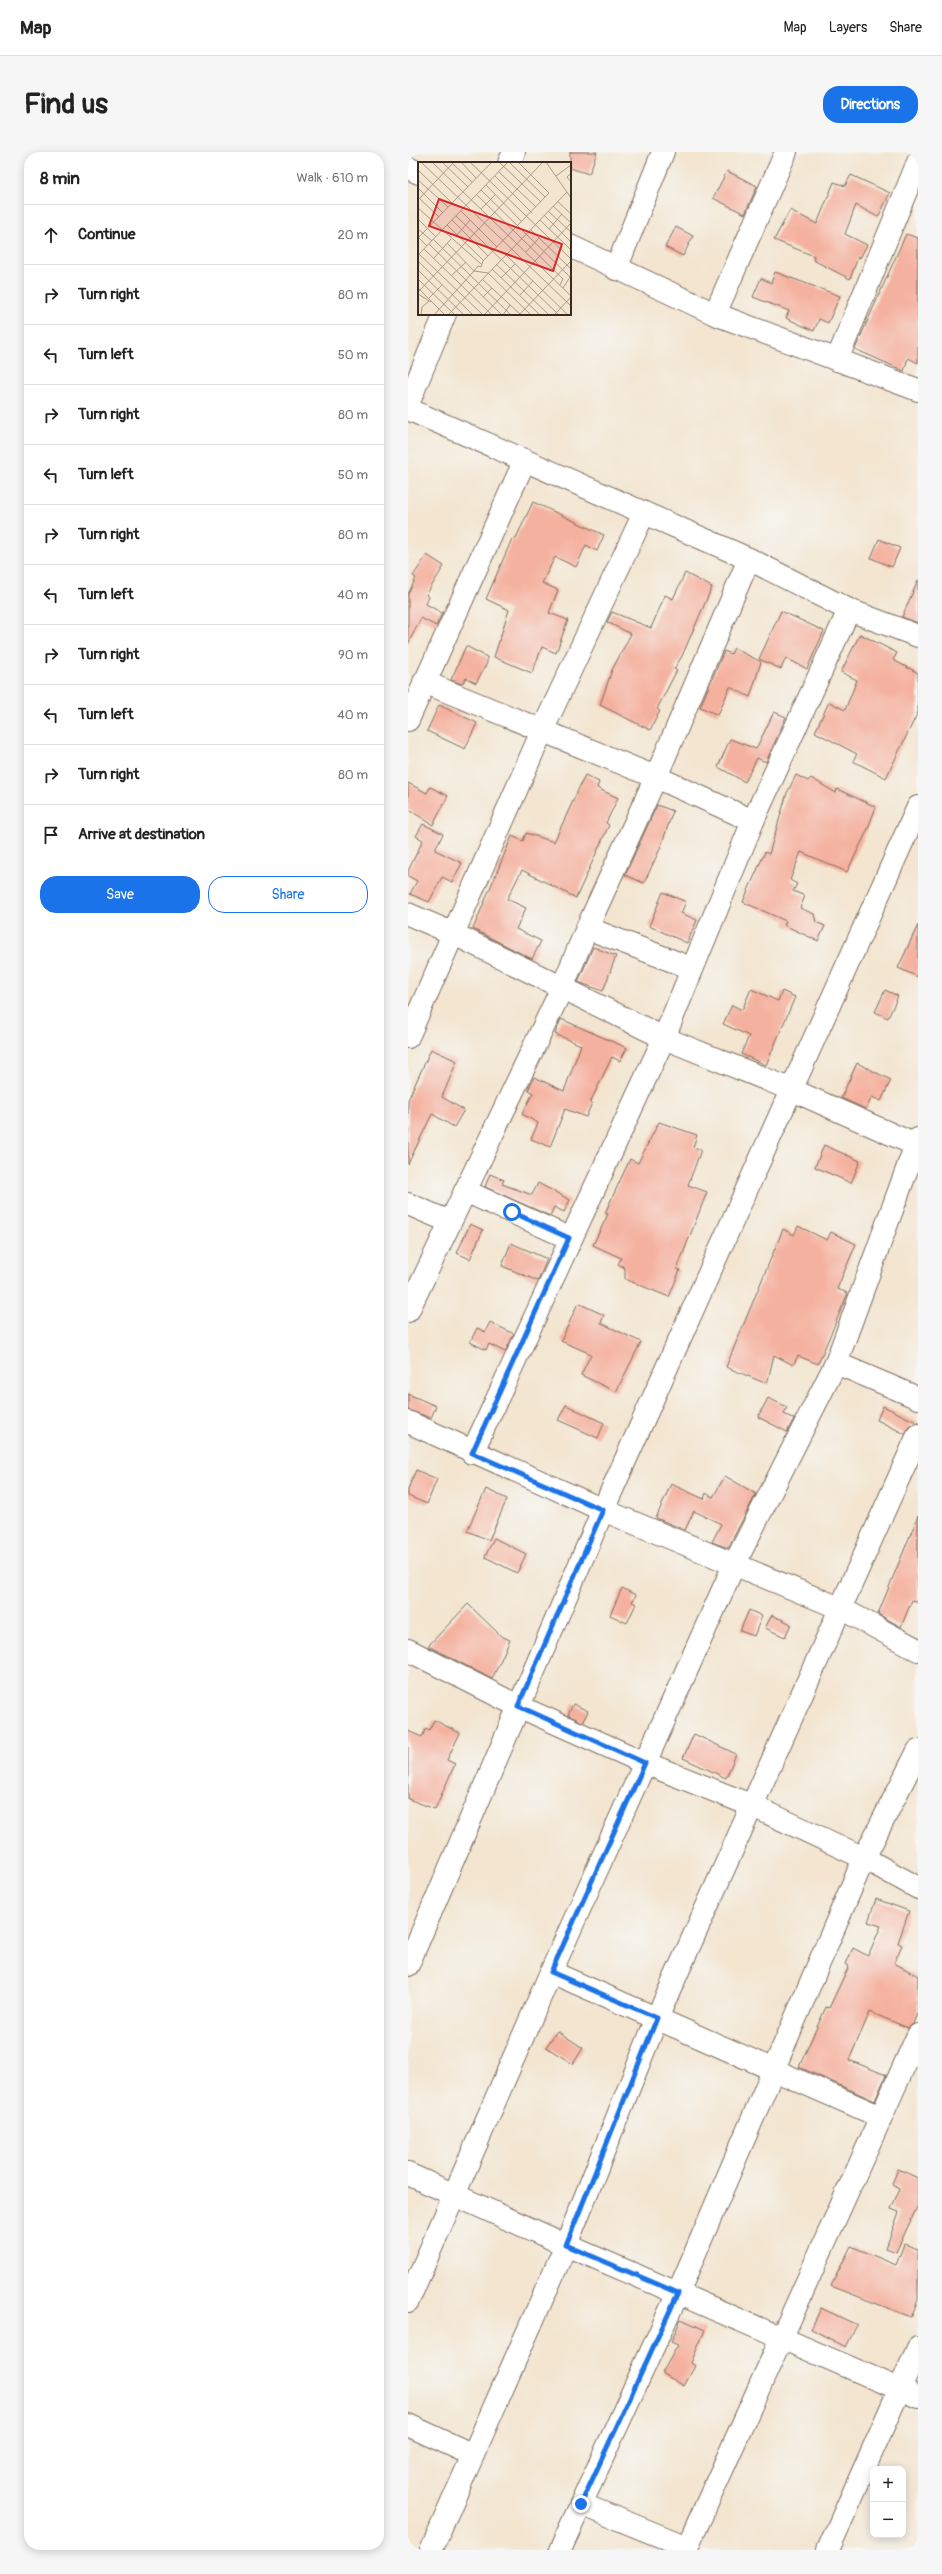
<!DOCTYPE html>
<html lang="en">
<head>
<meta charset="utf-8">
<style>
  body { margin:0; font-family:Pangolin,sans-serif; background:#f6f6f6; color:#222 }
  .controls { position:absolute; right:12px; bottom:12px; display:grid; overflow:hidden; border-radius:8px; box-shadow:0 2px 10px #0003 }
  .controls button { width:36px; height:36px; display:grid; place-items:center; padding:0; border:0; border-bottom:1px solid #e0e0e0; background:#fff; color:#222; font:20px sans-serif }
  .stop { position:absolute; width:12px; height:12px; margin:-9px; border:3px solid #1a73e8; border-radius:50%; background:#fff }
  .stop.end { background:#1a73e8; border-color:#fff; box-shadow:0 1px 4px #0008 }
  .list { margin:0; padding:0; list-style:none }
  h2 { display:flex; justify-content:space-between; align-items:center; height:52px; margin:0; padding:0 16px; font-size:17px }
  h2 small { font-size:13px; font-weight:400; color:#767676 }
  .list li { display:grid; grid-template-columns:26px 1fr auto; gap:12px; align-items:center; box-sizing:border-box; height:60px; padding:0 16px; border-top:1px solid #e0e0e0 }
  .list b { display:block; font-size:15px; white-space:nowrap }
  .list em { font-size:13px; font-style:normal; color:#767676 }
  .actions { display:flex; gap:8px; padding:12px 16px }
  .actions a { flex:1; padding:9px 0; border:1px solid #1a73e8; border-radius:16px; text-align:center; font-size:14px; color:#1a73e8 }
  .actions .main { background:#1a73e8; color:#fff }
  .icon { flex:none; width:22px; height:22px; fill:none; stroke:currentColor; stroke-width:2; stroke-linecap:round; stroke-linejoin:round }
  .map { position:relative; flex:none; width:510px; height:2398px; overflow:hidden; border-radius:16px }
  header { display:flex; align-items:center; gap:24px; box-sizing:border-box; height:56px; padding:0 20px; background:#fff; border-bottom:1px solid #e0e0e0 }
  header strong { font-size:19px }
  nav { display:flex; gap:22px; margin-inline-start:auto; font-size:14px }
  .intro { display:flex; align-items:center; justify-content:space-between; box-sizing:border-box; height:96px; padding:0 24px }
  h1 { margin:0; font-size:28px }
  .button { padding:10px 18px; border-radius:16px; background:#1a73e8; color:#fff; font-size:14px; font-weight:700 }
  main { display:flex; gap:24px; padding:0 24px }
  aside { flex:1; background:#fff; border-radius:16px; box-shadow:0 2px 10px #0003 }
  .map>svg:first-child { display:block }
  .building { fill:#f5b19f }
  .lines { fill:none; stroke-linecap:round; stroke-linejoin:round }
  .minor-casing { stroke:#7b6b5c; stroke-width:24 }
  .minor { stroke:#fff; stroke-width:22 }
  .route { stroke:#1a73e8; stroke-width:5 }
  .inset-road { fill:none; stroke:#a99a89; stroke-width:1 }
  .view { fill:#d62828; fill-opacity:0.15; stroke:#d62828; stroke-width:2 }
  .inset-edge { fill:none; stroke:#3b2a1e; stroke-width:2 }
</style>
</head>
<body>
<header>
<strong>Map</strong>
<nav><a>Map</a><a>Layers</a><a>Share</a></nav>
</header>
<div class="intro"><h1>Find us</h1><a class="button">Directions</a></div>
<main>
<aside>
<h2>8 min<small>Walk · 610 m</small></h2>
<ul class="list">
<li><svg class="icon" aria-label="ahead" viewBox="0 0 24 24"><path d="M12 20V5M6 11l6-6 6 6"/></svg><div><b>Continue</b></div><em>20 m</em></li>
<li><svg class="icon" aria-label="right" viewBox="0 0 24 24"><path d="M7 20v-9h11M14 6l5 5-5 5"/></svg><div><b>Turn right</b></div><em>80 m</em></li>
<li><svg class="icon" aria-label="left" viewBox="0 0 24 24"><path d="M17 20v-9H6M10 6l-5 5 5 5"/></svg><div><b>Turn left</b></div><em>50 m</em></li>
<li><svg class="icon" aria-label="right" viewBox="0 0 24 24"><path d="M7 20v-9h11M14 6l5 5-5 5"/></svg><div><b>Turn right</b></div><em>80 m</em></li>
<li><svg class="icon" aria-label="left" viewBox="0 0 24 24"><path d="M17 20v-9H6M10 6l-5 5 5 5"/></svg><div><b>Turn left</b></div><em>50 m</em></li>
<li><svg class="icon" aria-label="right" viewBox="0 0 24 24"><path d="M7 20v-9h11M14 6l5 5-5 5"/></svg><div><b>Turn right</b></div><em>80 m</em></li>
<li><svg class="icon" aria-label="left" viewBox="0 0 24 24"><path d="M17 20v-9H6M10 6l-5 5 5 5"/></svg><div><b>Turn left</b></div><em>40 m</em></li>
<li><svg class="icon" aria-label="right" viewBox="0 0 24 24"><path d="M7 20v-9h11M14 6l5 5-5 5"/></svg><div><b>Turn right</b></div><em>90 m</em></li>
<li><svg class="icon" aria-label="left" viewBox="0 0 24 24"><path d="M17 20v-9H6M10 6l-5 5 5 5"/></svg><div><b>Turn left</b></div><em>40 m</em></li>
<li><svg class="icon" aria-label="right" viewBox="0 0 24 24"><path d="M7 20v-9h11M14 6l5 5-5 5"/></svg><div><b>Turn right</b></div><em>80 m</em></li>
<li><svg class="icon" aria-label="arrive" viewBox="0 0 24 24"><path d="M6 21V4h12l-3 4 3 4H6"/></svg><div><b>Arrive at destination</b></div></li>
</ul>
<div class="actions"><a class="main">Save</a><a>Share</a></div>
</aside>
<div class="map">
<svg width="510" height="2398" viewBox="0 0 510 2398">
  <rect width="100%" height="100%" fill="#f6f6f2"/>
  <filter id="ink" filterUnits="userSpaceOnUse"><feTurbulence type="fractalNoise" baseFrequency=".025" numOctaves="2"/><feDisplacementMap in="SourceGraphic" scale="8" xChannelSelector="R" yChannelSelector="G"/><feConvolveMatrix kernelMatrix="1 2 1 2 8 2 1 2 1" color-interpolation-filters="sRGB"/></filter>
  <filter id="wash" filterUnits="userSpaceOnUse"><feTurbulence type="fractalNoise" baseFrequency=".012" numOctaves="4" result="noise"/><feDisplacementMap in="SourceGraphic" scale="16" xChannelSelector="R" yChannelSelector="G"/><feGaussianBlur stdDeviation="0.9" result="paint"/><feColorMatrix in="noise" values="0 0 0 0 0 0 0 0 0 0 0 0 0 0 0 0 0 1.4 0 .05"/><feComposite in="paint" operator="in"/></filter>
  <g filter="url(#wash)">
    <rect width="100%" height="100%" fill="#f3e5d0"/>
    <g id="blocks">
      <g class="building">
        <polygon points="162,0 189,0 181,22 162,16"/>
        <polygon points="319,19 349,34 337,62 305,46"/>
        <polygon points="443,23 482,41 470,65 448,53 437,82 459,93 452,106 450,105 442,127 405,108 406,104 366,88 382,58 409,72 426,30 437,34"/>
        <polygon points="268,75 285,84 275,104 257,95"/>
        <polygon points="498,82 510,86 510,211 500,206 496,219 447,197"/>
        <polygon points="367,120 432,144 420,171 411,167 406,179 378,166 381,159 345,145 353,126 363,131"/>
        <polygon points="125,350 196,383 189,399 178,393 168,415 147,405 134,431 150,438 141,461 160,468 148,501 134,495 124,521 86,505 101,458 78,447 104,387 107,388"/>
        <polygon points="471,387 492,396 484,415 463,406"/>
        <polygon points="19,403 36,414 18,443 21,445 18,452 34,461 28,474 13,466 0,492 0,442 8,426 5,424"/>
        <polygon points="277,421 304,435 274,504 266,517 269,518 249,557 252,559 242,578 192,553 204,518 223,482 199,470 204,460 243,476 257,443 265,447"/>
        <polygon points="510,428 510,471 494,465"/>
        <polygon points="373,459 416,479 399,517 378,506 373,517 351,507"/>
        <polygon points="452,482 489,501 485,508 510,521 510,560 478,626 445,609 449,602 407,580 421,550 437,558 449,528 433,520"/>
        <polygon points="58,494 79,505 79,511 68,531 58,526 54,532 43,528"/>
        <polygon points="326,496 353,510 342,545 322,535 310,563 292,555 316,499 323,502"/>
        <polygon points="31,553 69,571 57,597 19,579"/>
        <polygon points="366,560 378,565 358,610 349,606 337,630 310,615 322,587 348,597"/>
        <polygon points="177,623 191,630 189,636 210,646 198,671 201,673 168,746 114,718 99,747 118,756 108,777 133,789 124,807 65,777 104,684 115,689 118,681 146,690"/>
        <polygon points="388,623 400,629 403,626 428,641 429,637 468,655 459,679 439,720 393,700 382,728 389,732 385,739 397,744 392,756 406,762 408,770 417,774 410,789 376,773 378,769 335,750 357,700 361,702 379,641"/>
        <polygon points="0,631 19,641 22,635 40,644 25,673 0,657"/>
        <polygon points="249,653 265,659 252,697 236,731 217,723"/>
        <polygon points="15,672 35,682 27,698 54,711 44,730 34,725 21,750 2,742 9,729 0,724 0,719 15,688 8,684"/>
        <polygon points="255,740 278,750 273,761 289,768 279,791 241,774"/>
        <polygon points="510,773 510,825 490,816"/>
        <polygon points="185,795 208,804 195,839 170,830"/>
        <polygon points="343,837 370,849 374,839 387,845 358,913 333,902 341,884 315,872 324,853 334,858"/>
        <polygon points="477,838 490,844 480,866 467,860"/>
        <polygon points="153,867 219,896 212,909 204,905 182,951 184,951 178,965 157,957 142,995 123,987 130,971 114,962 125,941 120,938 126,925 156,939 173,893 147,882"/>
        <polygon points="23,897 49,909 34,945 56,958 46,975 24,962 0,1012 0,948"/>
        <polygon points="449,911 483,928 473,949 464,945 458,957 433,946"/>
        <polygon points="251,970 289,983 285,995 293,998 280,1033 299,1040 269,1117 272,1118 261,1145 217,1127 217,1116 210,1112 213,1106 185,1093 200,1062 197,1061 222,1007 230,1011"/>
        <polygon points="416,993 452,1009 443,1031 407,1015"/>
        <polygon points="82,1022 96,1028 94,1032 124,1043 130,1031 162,1048 156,1060 146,1055 142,1064 77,1035"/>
        <polygon points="62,1072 75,1078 62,1107 49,1101"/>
        <polygon points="390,1074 419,1088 423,1080 448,1092 429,1137 440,1141 410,1212 390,1204 385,1213 366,1203 359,1232 318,1215 375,1077 386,1083"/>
        <polygon points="103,1091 139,1107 130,1129 94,1114"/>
        <polygon points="170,1151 196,1163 193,1171 233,1190 208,1240 173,1223 183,1202 153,1189"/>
        <polygon points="82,1170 106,1182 97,1200 81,1192 78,1198 62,1190 69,1176 77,1180"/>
        <polygon points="0,1242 28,1254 23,1266 0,1258"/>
        <polygon points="360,1246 379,1255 376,1262 386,1267 379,1280 350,1265"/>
        <polygon points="158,1253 196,1271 190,1286 150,1268"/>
        <polygon points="475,1254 510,1271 502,1273 497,1282 469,1268"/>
        <polygon points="8,1318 29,1327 19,1352 0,1344 0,1337"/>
        <polygon points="317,1324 348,1342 320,1396 304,1390 313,1372 286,1359 277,1378 248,1366 263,1332 296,1347 298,1341 305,1345"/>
        <polygon points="78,1337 99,1347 81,1388 59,1379"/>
        <polygon points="510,1364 510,1451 504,1448 493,1475 470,1462"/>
        <polygon points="86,1386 118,1402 109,1421 77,1405"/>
        <polygon points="214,1436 228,1443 224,1450 228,1452 219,1471 202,1463"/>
        <polygon points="60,1452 93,1484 102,1488 84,1527 20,1494"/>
        <polygon points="341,1458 354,1464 346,1484 332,1479"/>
        <polygon points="364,1463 383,1472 377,1485 357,1476"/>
        <polygon points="165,1552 180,1559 175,1570 160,1563"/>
        <polygon points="26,1568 52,1581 39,1608 47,1612 27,1657 0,1647 0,1579 14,1585 18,1576 21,1578"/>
        <polygon points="286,1582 328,1602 318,1626 275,1606"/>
        <polygon points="468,1747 501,1759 490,1791 494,1793 486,1811 510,1824 510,1859 505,1872 500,1876 462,1860 441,1908 478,1923 467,1949 391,1915 418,1855 421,1856 441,1814 438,1812 445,1796 460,1804 473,1774 460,1770"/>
        <polygon points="149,1879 175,1896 165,1912 138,1895"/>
        <polygon points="490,2017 510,2026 510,2053 488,2100 478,2096 491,2060 483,2057 492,2036 484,2032"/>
        <polygon points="496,2092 510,2097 510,2148 503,2165 423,2134 443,2094 488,2113"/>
        <polygon points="413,2156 449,2173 438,2195 403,2177"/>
        <polygon points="273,2167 297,2178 283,2211 287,2214 276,2234 254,2221 270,2193 263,2190"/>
      </g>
    </g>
  </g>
  <g filter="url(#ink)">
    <use href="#blocks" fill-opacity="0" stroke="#7b6b5c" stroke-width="1"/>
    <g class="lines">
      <g class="minor-casing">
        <g id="minor">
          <polyline points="101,11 106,0"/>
          <polyline points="0,16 11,21"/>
          <polyline points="162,94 307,162 510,238"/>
          <polyline points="208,117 255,0"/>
          <polyline points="307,162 378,0"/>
          <polyline points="429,208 510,10"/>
          <polyline points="0,252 37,162"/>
          <polyline points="0,257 341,407 441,458 510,484"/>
          <polyline points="16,530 257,629 345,669"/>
          <polyline points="0,568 116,310"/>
          <polyline points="0,762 44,781 256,886 382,937 510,994"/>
          <polyline points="179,776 283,816"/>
          <polyline points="0,885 134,579 236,361"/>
          <polyline points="57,1039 161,1086"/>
          <polyline points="0,1052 42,1070"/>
          <polyline points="0,1159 154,836 179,776 248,625 341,407"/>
          <polyline points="428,1211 510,1246"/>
          <polyline points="0,1270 195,1358 434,1457 510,1498"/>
          <polyline points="64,1301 256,886 345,669 441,458"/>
          <polyline points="0,1498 110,1554 237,1611 345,1654 456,1706 510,1736"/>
          <polyline points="0,1813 195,1358 510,655"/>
          <polyline points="143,1820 473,1965"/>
          <polyline points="0,2022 158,2093 510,2245"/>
          <polyline points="0,2149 143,1820 326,1413 428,1211 510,987"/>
          <polyline points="0,2273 65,2303"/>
          <polyline points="173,2352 279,2395"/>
          <polyline points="23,2398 158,2093 249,1866 510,1283"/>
          <polyline points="152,2398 270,2141 456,1706 510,1599"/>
          <polyline points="278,2398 510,1883"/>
          <polyline points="420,2398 510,2196"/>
        </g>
      </g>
      <use href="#minor" class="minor"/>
    </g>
  </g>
  <g class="lines" filter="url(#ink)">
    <polyline class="route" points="104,1060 161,1086 64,1301 195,1358 110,1554 237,1611 143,1820 249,1866 158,2093 270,2141 173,2352"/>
  </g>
  <g transform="translate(10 10)">
    <rect width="153" height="153" fill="#f3e5d0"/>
    <path class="inset-road" d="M3,0L153,144M14,0L153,134M24,0L50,25M33,0L54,20M43,0L58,16M52,0L153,97M81,0L123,40M91,0L127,35M128,0L153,36M0,8L34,41M81,10L118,45M153,11L149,15L153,20M77,14L114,51M138,14L153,3M0,18L30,45M68,23L104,60M0,26L25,51M63,28L153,116M59,33L145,117L142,123M0,35L21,55M0,38L36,0M139,39L153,52M135,44L153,61M0,46L63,102M63,47L77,33M43,49L79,85M130,49L153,70M126,53L153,80M38,54L141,153M0,57L18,75M34,58L70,94M122,58L153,88M29,63L65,98M0,67L14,79M131,67L144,52M113,68L153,107M39,73L52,58M0,75L9,84M0,76L74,0M15,77L93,153M29,81L56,109L60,104M11,82L84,153M6,87L74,153M108,90L121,76M1,92L65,153M87,92L150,153M0,93L90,0M16,96L33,77M0,99L55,153M78,102L131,153M60,104L63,105L65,99L131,31L100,0M74,107L122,153M0,108L46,153M34,113L48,100M83,116L97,102M0,117L37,153M64,117L102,152M0,126L27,153M145,126L152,115M0,130L125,0M0,132L13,140M102,133L115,119M65,135L74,126M11,136L24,123M3,153L4,145L11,139M16,153L56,109L70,111L113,153M30,153L149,30M66,153L153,61M85,153L92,143M101,153L153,99M136,153L153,135"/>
    <path class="view" d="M21,37L144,82L135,109L11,64Z"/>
    <rect width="153" height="153" class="inset-edge"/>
  </g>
</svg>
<div class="controls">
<button>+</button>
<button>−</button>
</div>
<div class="stop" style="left:104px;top:1060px"></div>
<div class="stop end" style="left:173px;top:2352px"></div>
</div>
</main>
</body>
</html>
